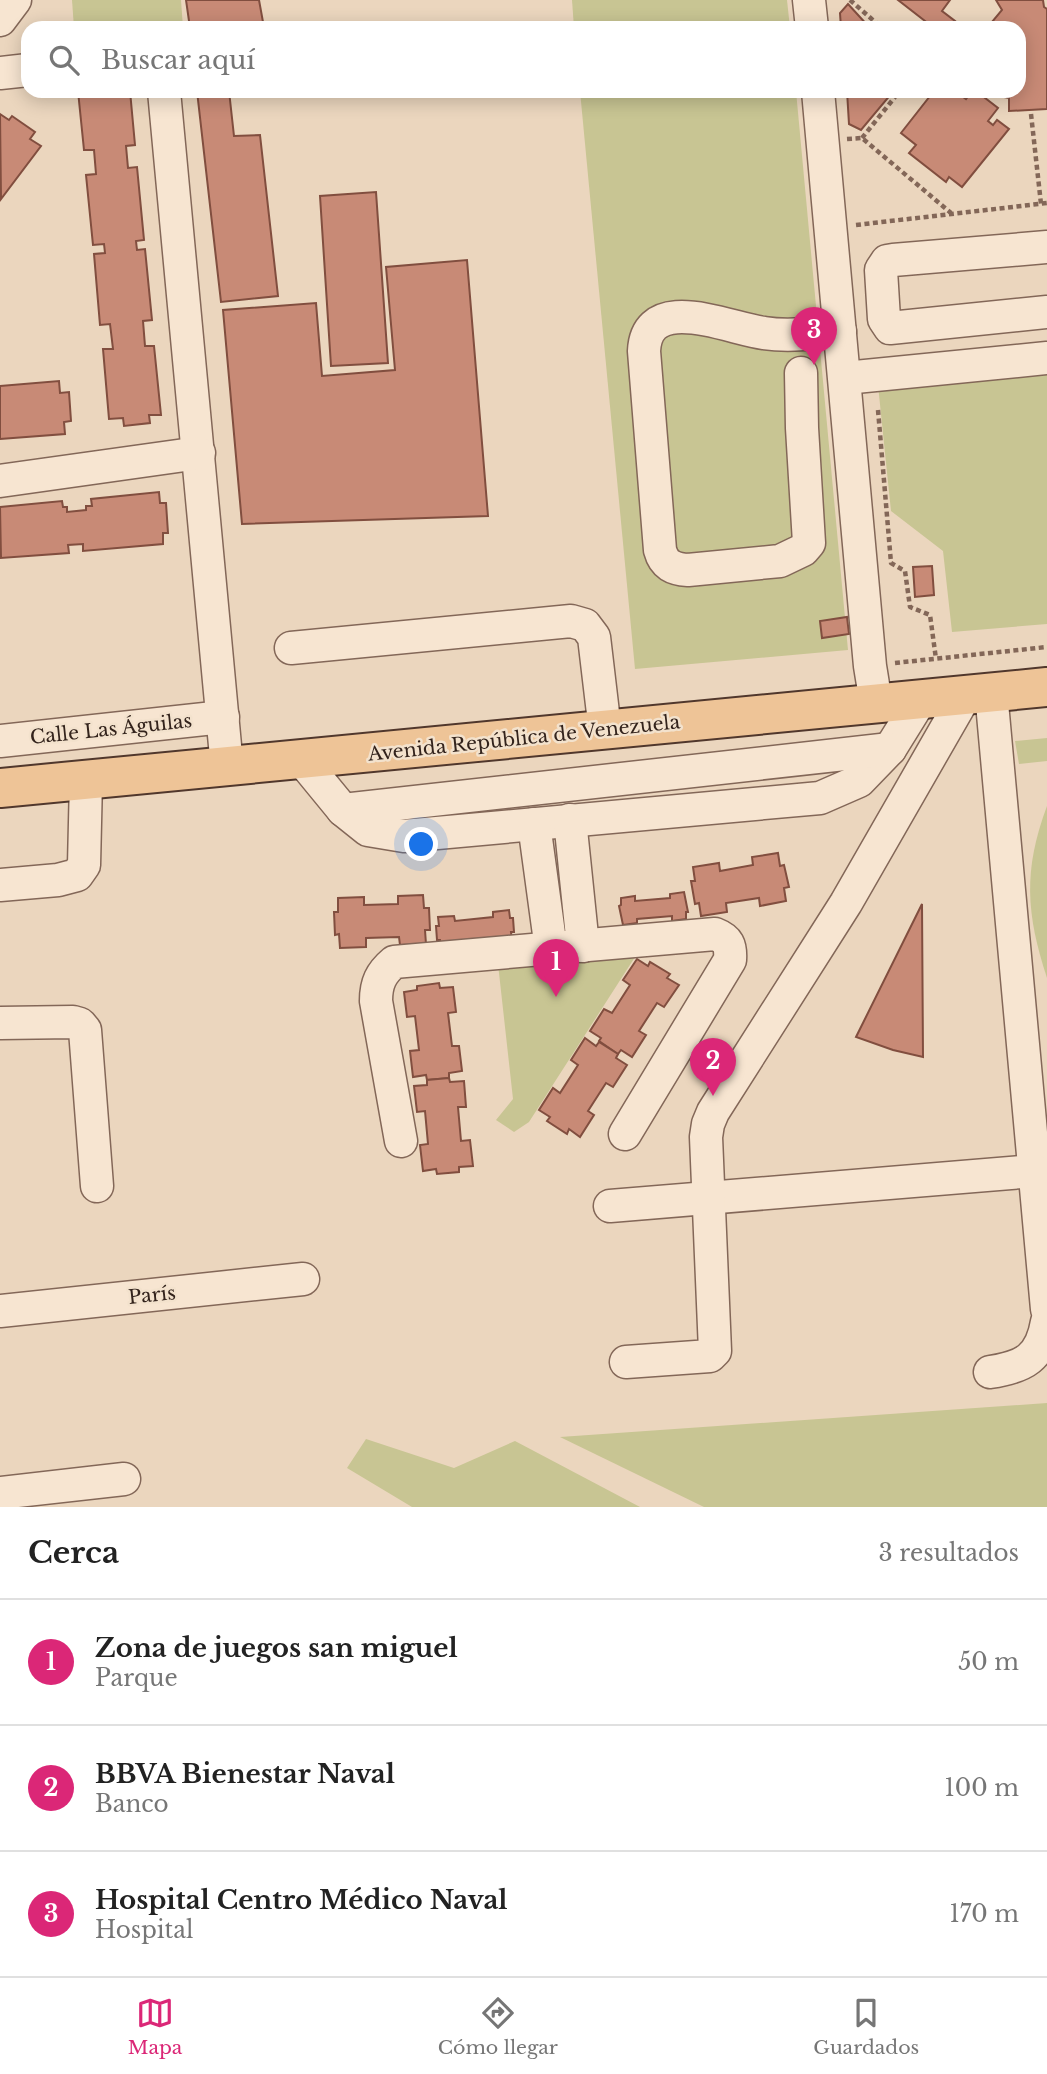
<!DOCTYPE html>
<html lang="es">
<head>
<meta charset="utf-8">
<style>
  body { margin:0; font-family:"Libre Baskerville",serif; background:#f2f2f2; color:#222 }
  .you { position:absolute; left:422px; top:845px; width:24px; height:24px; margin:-18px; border:5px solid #fff; border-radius:50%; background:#1a73e8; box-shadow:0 0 0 10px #1a73e833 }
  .badge { display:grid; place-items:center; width:46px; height:46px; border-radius:50%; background:#db2777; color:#fff; font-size:23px; font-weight:700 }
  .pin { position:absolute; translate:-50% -58px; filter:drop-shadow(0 2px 4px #0008) }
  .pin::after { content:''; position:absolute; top:37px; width:24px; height:21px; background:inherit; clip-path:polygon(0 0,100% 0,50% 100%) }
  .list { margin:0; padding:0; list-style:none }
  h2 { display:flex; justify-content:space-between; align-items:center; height:91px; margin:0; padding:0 28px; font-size:30px }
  h2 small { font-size:23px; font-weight:400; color:#767676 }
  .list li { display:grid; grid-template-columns:46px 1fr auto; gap:21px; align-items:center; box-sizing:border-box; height:126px; padding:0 28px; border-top:2px solid #e0e0e0 }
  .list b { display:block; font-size:26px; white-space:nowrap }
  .list p { margin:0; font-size:23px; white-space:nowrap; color:#767676 }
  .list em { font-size:23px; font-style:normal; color:#767676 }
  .icon { flex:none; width:38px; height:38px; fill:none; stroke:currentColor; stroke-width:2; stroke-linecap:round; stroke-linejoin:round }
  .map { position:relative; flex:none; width:1047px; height:1507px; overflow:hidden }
  .search { position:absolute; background:#fff; box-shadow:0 4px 18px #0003; left:21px; right:21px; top:21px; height:77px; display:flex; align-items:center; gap:18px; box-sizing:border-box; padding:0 24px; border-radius:21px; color:#767676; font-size:26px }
  .sheet { height:469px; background:#fff }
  nav { display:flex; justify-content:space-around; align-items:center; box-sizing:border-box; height:98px; border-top:2px solid #e0e0e0; background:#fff; font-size:19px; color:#767676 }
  nav a { display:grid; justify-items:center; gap:4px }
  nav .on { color:#db2777 }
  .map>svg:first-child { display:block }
  .green { fill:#c8c593 }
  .building { fill:#c88a76; stroke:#814e3f; stroke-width:2 }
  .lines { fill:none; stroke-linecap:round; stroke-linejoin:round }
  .minor-casing { stroke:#836758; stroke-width:35 }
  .major-casing { stroke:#50372c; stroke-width:42 }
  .path { stroke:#836758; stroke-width:4.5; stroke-dasharray:5 3.5; stroke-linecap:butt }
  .minor { stroke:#f7e5d1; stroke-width:32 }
  .major { stroke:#eec497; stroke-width:38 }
  .labels { text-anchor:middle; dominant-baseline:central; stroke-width:5; stroke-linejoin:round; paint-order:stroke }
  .street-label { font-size:19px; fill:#33231c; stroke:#f3e2cd }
</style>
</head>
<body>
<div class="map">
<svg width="1047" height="1507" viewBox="0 0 1047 1507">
  <rect width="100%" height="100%" fill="#ebd6be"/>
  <g class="green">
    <polygon points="72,0 181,0 183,28 74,28"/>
    <polygon points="572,0 787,0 790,28 574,28"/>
    <polygon points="580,91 796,91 848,650 635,669"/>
    <polygon points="1047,369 1047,624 952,632 943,551 891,511 878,385"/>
    <polygon points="1047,738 1047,761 1019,764 1015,741"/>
    <path d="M1047,806V978C1026,914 1023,870 1047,806Z"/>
    <polygon points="644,943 529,1122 514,1132 496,1120 513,1099 497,955"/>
    <polygon points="1047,1403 1047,1507 704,1507 560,1437"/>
    <polygon points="366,1439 454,1468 515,1441 640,1507 412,1507 347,1468"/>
  </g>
  <g class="building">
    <polygon points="186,0 259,0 263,22 223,28 190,28"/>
    <polygon points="898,0 950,0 942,11 955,21 949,28 934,28"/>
    <polygon points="996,0 1043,0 1044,7 1047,9 1047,109 1009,111 1009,98 995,95 993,91 1019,91 1019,28 987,28 1002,10"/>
    <polygon points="848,4 870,28 841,28 840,13"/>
    <polygon points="78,91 130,91 135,145 126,146 128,168 137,167 144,240 136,241 137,250 145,249 152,320 143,321 145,346 154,346 161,415 149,415 150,423 124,426 123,418 109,419 103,349 113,349 110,324 100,325 94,254 105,253 104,244 93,245 86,175 96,174 94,150 84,150"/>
    <polygon points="197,91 229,91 234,136 260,135 278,296 221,302"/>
    <polygon points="847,91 898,91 891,94 861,130 849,124"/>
    <polygon points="934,91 955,91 966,99 972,91 976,91 998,108 988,121 993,125 997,120 1009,129 962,187 949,177 946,182 909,153 916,145 901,133"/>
    <polygon points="0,114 9,120 12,116 35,132 30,139 41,146 1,199"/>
    <polygon points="376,192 388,363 331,366 320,196"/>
    <polygon points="467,260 488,516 242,524 223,310 316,303 322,376 395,370 386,267"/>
    <polygon points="59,381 60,393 69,392 71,421 64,422 65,434 0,439 0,386"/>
    <polygon points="159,492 160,503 166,503 168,533 163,533 163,544 83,551 83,544 68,545 69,553 1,558 0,507 62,501 63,507 67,507 67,512 86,510 86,506 92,506 91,499"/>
    <polygon points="932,566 934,595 915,597 913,567"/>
    <polygon points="847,617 849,634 822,638 820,621"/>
    <polygon points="778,853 780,866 784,865 789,887 784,888 786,901 760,906 759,898 726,903 727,912 701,916 699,903 695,904 691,881 695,881 693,867 719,863 720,871 753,865 752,857"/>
    <polygon points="684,892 688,912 686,912 686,919 672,921 672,916 637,919 637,923 623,925 619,906 621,905 621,898 635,896 635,901 670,898 670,894"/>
    <polygon points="423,895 424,908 429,908 430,930 425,930 426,944 400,945 399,937 366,938 366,947 340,948 339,934 335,935 334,912 338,912 338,898 364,897 364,905 398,904 398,896"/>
    <polygon points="922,904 923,1057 893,1050 856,1037"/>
    <polygon points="509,910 510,918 513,918 514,932 511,932 512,940 496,942 495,937 457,941 441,948 440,940 437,940 436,926 439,926 438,917 454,916 455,921 493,917 493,912"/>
    <polygon points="637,959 648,966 650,962 670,974 667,978 679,985 664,1007 657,1003 639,1031 646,1035 632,1057 621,1050 618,1054 599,1041 601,1038 590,1031 604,1009 612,1013 630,985 623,980"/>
    <polygon points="439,983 440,988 453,987 456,1012 448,1013 452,1046 459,1046 462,1071 449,1073 449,1078 427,1080 426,1075 413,1077 410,1051 419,1050 415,1016 407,1017 404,992 417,990 417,986"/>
    <polygon points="585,1038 596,1046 599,1042 618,1054 616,1058 627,1065 613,1087 606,1083 588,1111 594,1115 580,1137 569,1129 567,1134 547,1121 550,1117 539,1110 553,1088 560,1093 578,1065 571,1060"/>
    <polygon points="449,1078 450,1082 464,1081 466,1107 458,1107 461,1141 470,1140 473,1166 459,1167 459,1172 437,1174 436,1169 423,1171 420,1145 428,1144 425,1111 417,1112 414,1086 427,1085 427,1080"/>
  </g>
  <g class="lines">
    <g class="minor-casing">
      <g id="minor">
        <polyline points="809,0 812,28"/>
        <polyline points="0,20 15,0"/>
        <polyline points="0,73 28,70"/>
        <polyline points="164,91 227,767"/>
        <polyline points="818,91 870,666 876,703"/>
        <polyline points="1047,247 893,260 887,261 881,270 884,319 890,328 1047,312"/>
        <path d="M801,373L802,428L809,543L803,550L780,561L688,570C673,569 664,565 660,550L644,351C647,290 730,329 764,333C789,337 815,333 840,331"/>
        <polyline points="845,378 1047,358"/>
        <polyline points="0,481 199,453"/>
        <polyline points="291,648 571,621 585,625 594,637 605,730"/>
        <polyline points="991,692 1047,1309"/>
        <polyline points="0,741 223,717"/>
        <polyline points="302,760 343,810 368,830 404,836 820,798 859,781 890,749 921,699"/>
        <polyline points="343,810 890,749"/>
        <polyline points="570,820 583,946"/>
        <polyline points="534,824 551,949"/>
        <polyline points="0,885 58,880 77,875 84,865 86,780"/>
        <polyline points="0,1023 73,1022 80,1024 85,1030 97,1186"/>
        <path d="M401,1141L376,1001C376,983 381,973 394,962L715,934C728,939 731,945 730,960L625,1134"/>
        <polyline points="610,1206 1035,1171"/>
        <polyline points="0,1311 303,1279"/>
        <polyline points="626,1362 710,1356 715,1351 706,1137 708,1124 713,1112 846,903 966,694"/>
        <path d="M990,1372C1024,1367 1041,1358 1047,1322"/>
        <polyline points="0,1493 124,1479"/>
      </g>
    </g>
    <g class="major-casing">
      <polyline id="major" points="0,788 1047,687"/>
    </g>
    <g class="path">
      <polyline points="850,0 882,28"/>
      <polyline points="1031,114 1041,204"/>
      <polyline points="862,138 895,97"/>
      <polyline points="847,139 862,138 951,213"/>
      <polyline points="856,225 1047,203"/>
      <polyline points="878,410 891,563 905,571 910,607 930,615 936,659"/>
      <polyline points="895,663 1047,647"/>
    </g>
    <use href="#minor" class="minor"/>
    <use href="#major" class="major"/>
  </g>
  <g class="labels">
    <g class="street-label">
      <text transform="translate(111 729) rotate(-6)">Calle Las Águilas</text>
      <text transform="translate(524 738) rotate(-6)">Avenida República de Venezuela</text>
      <text transform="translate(152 1295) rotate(-6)">París</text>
    </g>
  </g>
</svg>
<div class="you"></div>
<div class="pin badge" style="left:556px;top:997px">1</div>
<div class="pin badge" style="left:713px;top:1096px">2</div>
<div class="pin badge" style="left:814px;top:365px">3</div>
<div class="search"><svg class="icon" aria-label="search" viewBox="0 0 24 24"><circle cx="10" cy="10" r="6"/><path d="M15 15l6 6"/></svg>Buscar aquí</div>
</div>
<section class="sheet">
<h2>Cerca<small>3 resultados</small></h2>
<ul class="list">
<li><span class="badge">1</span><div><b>Zona de juegos san miguel</b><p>Parque</p></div><em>50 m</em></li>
<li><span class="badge">2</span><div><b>BBVA Bienestar Naval</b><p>Banco</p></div><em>100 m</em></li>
<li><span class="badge">3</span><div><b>Hospital Centro Médico Naval</b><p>Hospital</p></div><em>170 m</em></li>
</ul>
</section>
<nav>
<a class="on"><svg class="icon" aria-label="map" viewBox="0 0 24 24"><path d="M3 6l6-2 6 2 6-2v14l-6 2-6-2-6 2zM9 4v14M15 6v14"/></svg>Mapa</a>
<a><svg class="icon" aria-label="directions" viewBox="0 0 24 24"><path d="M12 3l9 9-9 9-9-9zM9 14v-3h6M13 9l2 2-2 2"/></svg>Cómo llegar</a>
<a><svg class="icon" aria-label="saved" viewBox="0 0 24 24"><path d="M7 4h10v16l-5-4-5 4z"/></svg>Guardados</a>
</nav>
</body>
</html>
